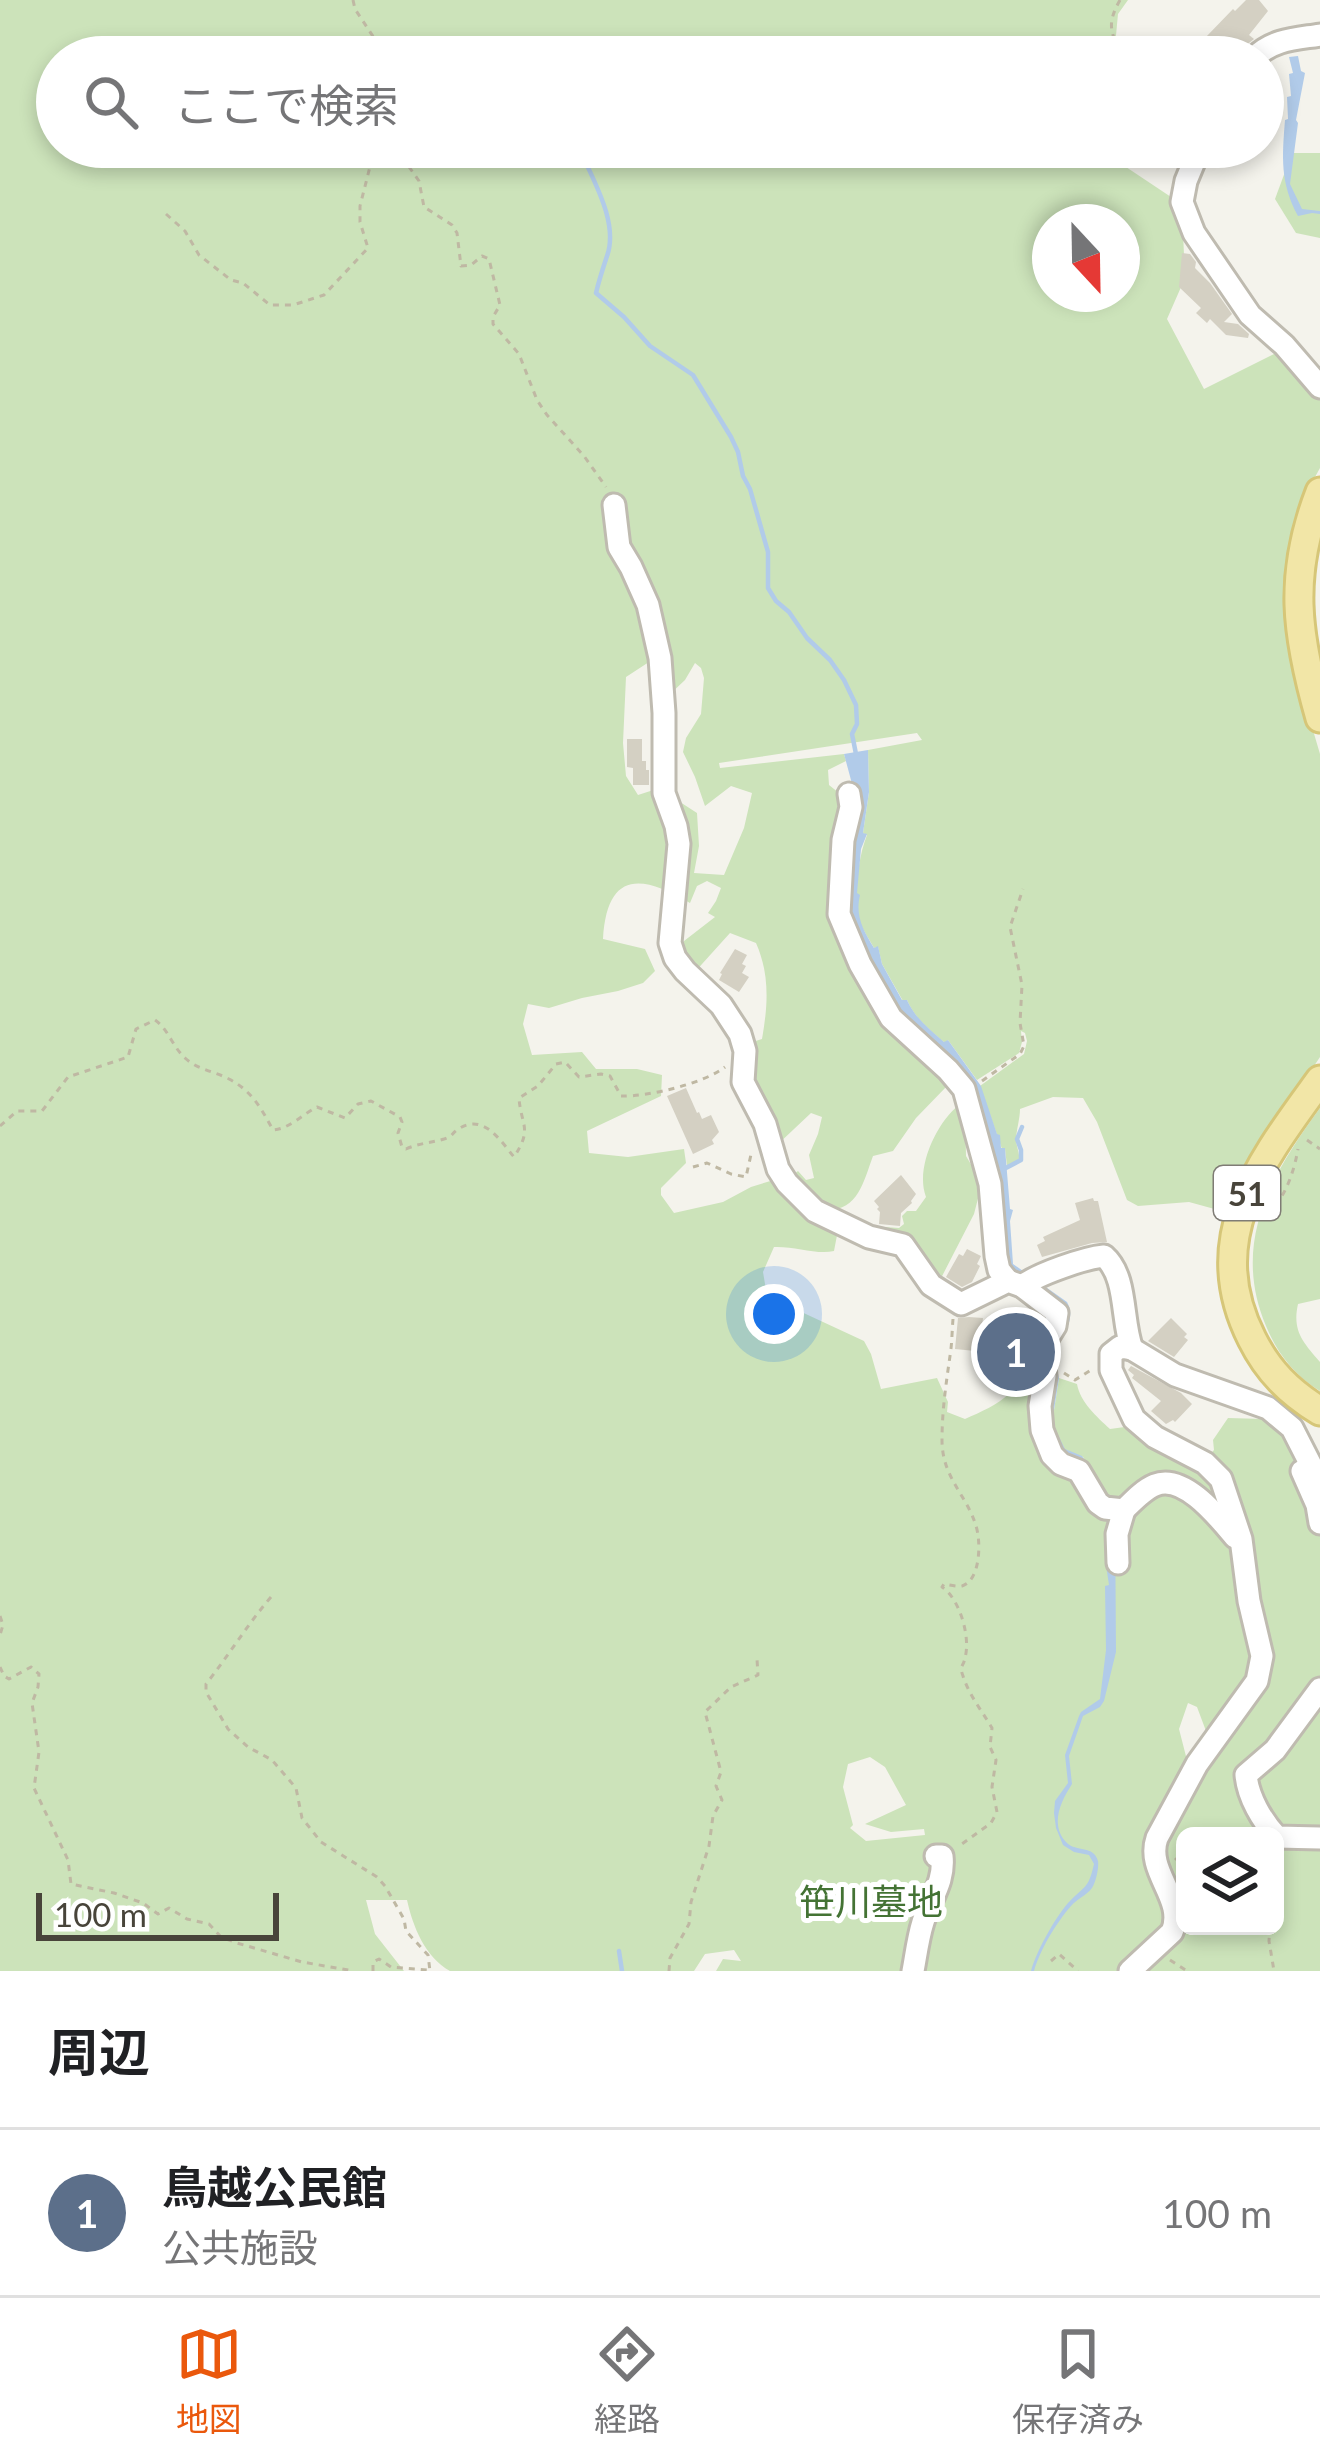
<!DOCTYPE html>
<html lang="ja">
<head>
<meta charset="utf-8">
<style>
  body { margin:0; font-family:Lato,"Noto Sans JP",sans-serif; background:#f6f6f6; color:#202124 }
  .controls { position:absolute; right:36px; bottom:36px; display:grid; overflow:hidden; border-radius:18px; box-shadow:0 6px 18px #0003 }
  .controls button { width:108px; height:108px; display:grid; place-items:center; padding:0; border:0; border-bottom:3px solid #e0e0e0; background:#fff; color:#202124; font:60px sans-serif }
  .compass { position:absolute; left:1032px; top:204px; width:108px; height:108px; border-radius:50%; background:#fff; box-shadow:0 6px 18px #0003; rotate:158deg }
  .scale { position:absolute; left:36px; bottom:30px; width:243px; box-sizing:border-box; padding-left:12px; border:6px solid #48443a; border-top:0; font-size:33px; line-height:42px; white-space:nowrap; color:#48443a; -webkit-text-stroke:9px #fff; paint-order:stroke }
  .you { position:absolute; left:774px; top:1314px; width:42px; height:42px; margin:-30px; border:9px solid #fff; border-radius:50%; background:#1a73e8; box-shadow:0 0 0 18px #1a73e833 }
  .badge { display:grid; place-items:center; width:78px; height:78px; border-radius:50%; background:#ea580c; color:#fff; font-size:39px; font-weight:700 }
  .pin { position:absolute; translate:-50% -50%; border:6px solid #fff; box-shadow:0 3px 12px #0006 }
  .list { margin:0; padding:0; list-style:none }
  h2 { display:flex; justify-content:space-between; align-items:center; height:156px; margin:0; padding:0 48px; font-size:51px }
  h2 small { font-size:39px; font-weight:400; color:#757577 }
  .list li { display:grid; grid-template-columns:78px 1fr auto; gap:36px; align-items:center; box-sizing:border-box; height:168px; padding:0 48px; border-top:3px solid #e0e0e0 }
  .list b { display:block; font-size:45px; white-space:nowrap }
  .list p { margin:0; font-size:39px; white-space:nowrap; color:#757577 }
  .list em { font-size:39px; font-style:normal; color:#757577 }
  .icon { flex:none; width:66px; height:66px; fill:none; stroke:currentColor; stroke-width:2; stroke-linecap:round; stroke-linejoin:round }
  .map { position:relative; flex:none; width:1320px; height:1971px; overflow:hidden }
  .search { position:absolute; background:#fff; box-shadow:0 6px 18px #0003; left:36px; right:36px; top:36px; height:132px; display:flex; align-items:center; gap:30px; box-sizing:border-box; padding:0 42px; border-radius:66px; color:#757577; font-size:45px }
  .sheet { height:324px; background:#fff }
  nav { display:flex; justify-content:space-around; align-items:center; box-sizing:border-box; height:168px; border-top:3px solid #e0e0e0; background:#fff; font-size:33px; color:#757577 }
  nav a { display:grid; justify-items:center; gap:6px }
  nav .on { color:#ea580c }
  .map>svg:first-child { display:block }
  .green { fill:#cce3ba; fill-rule:evenodd }
  .water { fill:#b1cbe9 }
  .lines { fill:none; stroke-linecap:round; stroke-linejoin:round }
  .stream { stroke:#b1cbe9; stroke-width:4.5 }
  .building { fill:#d4d0c3 }
  .minor-casing { stroke:#bfbbb0; stroke-width:27 }
  .major-casing { stroke:#d6c678; stroke-width:33 }
  .path { stroke:#bfb8a3; stroke-width:3; stroke-dasharray:6 6; stroke-linecap:butt }
  .minor { stroke:#fff; stroke-width:21 }
  .major { stroke:#f2e6a7; stroke-width:27 }
  .labels { text-anchor:middle; dominant-baseline:central; stroke-width:10; stroke-linejoin:round; paint-order:stroke }
  .shield { fill:#fff; stroke:#7f7c75; stroke-width:3 }
  .shield-label { font-size:33px; font-weight:bold; fill:#48443a }
  .park-label { font-size:36px; fill:#447334; stroke:#fff }
</style>
</head>
<body>
<div class="map">
<svg width="1320" height="1971" viewBox="0 0 1320 1971">
  <rect width="100%" height="100%" fill="#f4f3ec"/>
  <g class="green">
    <path d="M0,0H1128L1118,14L1114,57H57V147H1113L1117,161L1171,197L1183,232L1185,278L1167,319L1204,389L1280,351L1320,397V468L1310,486L1297,676L1320,754V1057L1280,1117L1229,1213L1189,1202L1138,1206L1127,1200L1097,1122L1083,1098L1053,1097L1020,1109C1020,1119 1016,1131 1016,1140C1017,1149 1020,1153 1019,1162L1007,1166L1005,1149H1002L980,1086L1024,1054L1027,1041L1025,1033L1021,1031L1022,1042L1019,1053L977,1080L948,1040L945,1043C930,1030 915,1019 907,1000L903,1001L882,964L878,947L874,948C868,937 859,925 857,912C855,890 858,858 867,835L863,833L869,792L868,750L922,740L917,733L719,763L720,768L844,754L846,761L828,770L829,785L844,797L830,882L835,915L912,1051L948,1085L916,1118L893,1151L873,1156C863,1183 858,1212 824,1210L793,1175L798,1171L806,1180L814,1178L809,1155L818,1134L822,1117L811,1113L776,1146L747,1082L746,1044L762,1039C768,1005 770,975 756,943L730,933L693,974L675,948L715,917L708,913L716,901L721,888L707,881L697,886L690,903C640,873 607,872 603,939L645,949L655,971L643,983L618,991L582,998L549,1008L528,1004L523,1024L532,1055L582,1052L596,1069H637L662,1075L661,1096L587,1131L589,1153L628,1157L684,1149L686,1163L661,1188V1195L674,1213L723,1202L751,1187L777,1179L838,1230L834,1251C817,1255 794,1246 774,1247L763,1272L767,1296L864,1341L871,1354L881,1389L937,1378L948,1402L947,1412L965,1419C981,1412 997,1405 1010,1393C1021,1383 1028,1374 1042,1367L1039,1400L1061,1466L1096,1507L1171,1485L1234,1540L1255,1669L1209,1739L1197,1707L1188,1703L1179,1729L1189,1768L1162,1816L1165,1929L1119,1971H716L723,1959L741,1961L734,1950L705,1954L694,1971H450C425,1957 413,1927 407,1900H366L375,1934L404,1971H0ZM1050,222H1122V294H1050ZM660,646L667,697L685,680L695,663L701,668L704,678L701,714L686,738L683,752L695,777L705,806L731,786L752,793L744,828L724,875L694,873L699,846L697,813L680,802L672,784L638,795L626,776L623,743L626,677L649,662ZM870,1757L885,1767L906,1805L865,1824L891,1832L924,1829L925,1835L866,1841L850,1828L853,1825L843,1787L848,1764Z"/>
    <polygon points="1292,153 1320,153 1320,238 1296,233 1275,199"/>
    <path d="M959,1105L965,1110L966,1156L982,1183L974,1214L938,1284L870,1226L899,1228L904,1224L902,1216L907,1211H916L926,1197C915,1169 936,1123 959,1105Z"/>
    <path d="M1320,1108V1299L1298,1304C1292,1331 1303,1342 1320,1362V1391C1295,1376 1277,1353 1266,1326C1231,1243 1271,1175 1320,1108Z"/>
    <path d="M1059,1378L1077,1384C1080,1402 1097,1417 1110,1429L1132,1426L1214,1477L1234,1534L1181,1485L1115,1505L1083,1457L1065,1450L1059,1440L1052,1423Z"/>
    <path d="M1228,1418L1264,1419L1280,1425L1291,1449L1295,1465L1309,1491L1320,1535V1682L1240,1775L1268,1836H1185V1926H1275C1275,1910 1270,1858 1281,1848C1289,1841 1310,1843 1320,1842V1971H1139L1178,1934L1163,1870L1168,1826L1268,1670L1206,1459L1214,1450L1213,1440Z"/>
    <polygon points="1320,1705 1320,1834 1277,1829 1252,1778"/>
  </g>
  <g class="water">
    <path d="M1298,56L1301,71L1305,73L1296,120L1298,123L1290,184L1302,209L1320,211V214L1312,213L1298,216C1280,183 1282,157 1285,120L1288,119L1287,97L1291,96L1289,74L1293,73L1289,57Z"/>
    <path d="M868,750L869,792L863,833L867,834L861,849L857,893L860,895C855,916 863,930 874,948L878,946L882,964L902,1000H907C915,1018 929,1029 944,1042L948,1040L981,1086L997,1134L1000,1135L1001,1148H1005L1010,1209L1013,1210L1010,1221L1013,1264L1067,1302C1077,1320 1062,1336 1053,1352L1059,1378L1052,1423L1065,1449L1082,1456L1115,1505L1116,1652L1104,1701L1100,1707L1083,1716L1069,1756L1072,1784C1061,1801 1049,1825 1067,1843C1076,1852 1094,1845 1098,1861C1099,1868 1096,1882 1092,1888C1087,1895 1077,1899 1071,1906C1056,1923 1040,1950 1034,1971H1031C1036,1952 1055,1918 1068,1903C1085,1885 1088,1890 1094,1864L1089,1855L1074,1852L1063,1845L1056,1828L1054,1813L1055,1801L1068,1783L1065,1755L1079,1716L1081,1712L1100,1699L1106,1650L1105,1586L1109,1585L1106,1565L1109,1564L1106,1506L1055,1455L1044,1356L1057,1326L1007,1271L1000,1170L991,1153L994,1150L987,1138L990,1136L966,1076L953,1060L938,1052L893,1008L896,1005L875,965L863,956L844,894L855,795L844,754Z"/>
  </g>
  <g class="lines">
    <g class="stream">
      <path d="M585,161C597,187 618,226 607,256C603,268 599,280 596,293L624,317L650,346L693,375L731,437L738,452L743,476L750,489L768,552V588L776,601L789,612L807,638L830,660L844,680L856,705L857,724L852,734L856,754"/>
      <polyline points="1004,1169 1021,1160 1021,1150 1017,1139 1022,1127"/>
      <polyline points="619,1951 622,1971"/>
    </g>
  </g>
  <g class="building">
    <polygon points="1246,0 1259,0 1268,11 1249,35 1254,39 1245,46 1240,57 1228,48 1223,53 1206,37 1233,9 1235,11"/>
    <polygon points="1182,253 1190,254 1196,262 1195,268 1210,283 1232,314 1224,322 1238,324 1249,334 1248,338 1226,335 1210,319 1207,323 1196,313 1201,308 1179,287"/>
    <polygon points="627,739 642,739 642,761 646,761 646,770 649,770 649,785 633,785 633,768 627,767"/>
    <polygon points="735,949 747,955 742,964 746,966 742,973 749,977 739,992 719,980 722,974 720,973"/>
    <polygon points="686,1088 697,1113 699,1112 702,1119 711,1115 719,1132 712,1140 714,1144 693,1154 667,1096"/>
    <polygon points="901,1175 916,1194 911,1201 912,1203 901,1213 900,1226 879,1224 880,1212 877,1209 879,1207 874,1201"/>
    <polygon points="1093,1198 1094,1201 1098,1201 1107,1242 1092,1243 1042,1257 1037,1245 1045,1241 1043,1237 1080,1220 1075,1203"/>
    <polygon points="967,1249 981,1256 977,1264 980,1266 972,1282 962,1287 946,1277 959,1254 963,1256"/>
    <polygon points="969,1317 983,1318 981,1333 977,1333 975,1351 955,1349 958,1318"/>
    <polygon points="1171,1318 1187,1334 1184,1337 1188,1340 1174,1357 1148,1341"/>
    <polygon points="1131,1366 1181,1393 1192,1404 1175,1422 1173,1420 1166,1424 1151,1411 1161,1401 1132,1378 1134,1375 1128,1370"/>
  </g>
  <g class="lines">
    <g class="minor-casing">
      <g id="minor">
        <path d="M1255,57C1274,39 1295,39 1320,35"/>
        <polyline points="1200,147 1186,181 1182,202 1194,233 1250,315 1284,345 1320,387"/>
        <path d="M614,505L619,547L631,567L648,605L660,658L664,713V793L676,826L679,844L670,943L675,958L685,971L721,1005L740,1034L745,1051L743,1082L765,1124L778,1169L787,1183L815,1211L869,1237L903,1245L931,1285L961,1304L1008,1281L1022,1286C1038,1274 1084,1258 1104,1256C1128,1277 1121,1321 1132,1349"/>
        <polyline points="849,794 851,807 843,840 839,914 860,964 891,1018 948,1070 964,1089 990,1184 996,1256 999,1270 1008,1281"/>
        <path d="M1022,1286L1057,1313L1055,1326L1042,1347L1045,1376L1040,1406L1042,1430L1052,1455L1061,1464L1079,1471L1098,1503L1105,1508L1124,1510C1133,1501 1143,1490 1155,1485C1184,1473 1219,1518 1235,1537L1240,1539"/>
        <polyline points="1302,1471 1317,1505 1320,1523"/>
        <polyline points="1118,1563 1117,1534 1124,1510"/>
        <path d="M1320,1689L1275,1750L1246,1775C1248,1797 1262,1821 1277,1837L1320,1838"/>
        <path d="M913,1971C916,1955 918,1938 923,1922C930,1899 945,1882 942,1856H936"/>
        <path d="M1130,1971L1172,1932C1186,1899 1145,1872 1157,1838L1197,1764L1257,1681L1262,1656L1249,1601L1241,1539L1221,1479L1205,1463L1155,1437L1134,1419L1111,1370V1354L1120,1347L1132,1349L1175,1375L1268,1408L1292,1428L1320,1483"/>
      </g>
    </g>
    <g class="major-casing">
      <g id="major">
        <path d="M1320,492C1288,575 1296,634 1320,718"/>
        <path d="M1320,1080C1262,1160 1200,1237 1252,1339C1268,1371 1289,1392 1320,1411"/>
      </g>
    </g>
    <g class="path">
      <polyline points="353,0 355,9 378,44 376,57"/>
      <path d="M1120,0C1106,25 1111,32 1122,57"/>
      <polyline points="395,147 419,181 424,207 452,225 457,233 461,266 471,265 482,256 489,259 500,305 493,317 493,324 519,354 537,400 547,415 584,456 606,487"/>
      <polyline points="166,214 185,231 199,255 231,280 243,283 270,305 293,305 324,295 368,248 360,222 360,206 375,147"/>
      <polyline points="982,1081 1020,1054 1024,1046 1020,1023 1022,985 1010,927 1023,889"/>
      <path d="M0,1126L17,1111H42L68,1077L128,1057L136,1029L155,1020C169,1030 172,1046 185,1058C198,1070 214,1071 229,1079C252,1091 261,1108 273,1130C289,1129 303,1114 317,1107L345,1118L358,1104L371,1101L400,1117L402,1122L398,1133L402,1147L406,1149C419,1143 431,1143 444,1139C455,1135 450,1134 460,1128C484,1114 500,1140 514,1157C533,1128 521,1126 519,1098L538,1086L556,1064L565,1062L579,1077L601,1074L610,1076L621,1096C648,1097 705,1083 725,1067"/>
      <polyline points="1307,1140 1320,1149"/>
      <polyline points="693,1167 707,1163 731,1174 746,1177 752,1150"/>
      <path d="M1267,1214C1285,1199 1294,1172 1298,1149"/>
      <path d="M953,1319C952,1331 952,1344 950,1356C946,1384 942,1411 942,1440C942,1478 967,1495 976,1526C981,1541 981,1580 962,1586C958,1587 949,1585 944,1584L942,1587C959,1598 971,1636 965,1658C963,1668 959,1665 963,1676C969,1695 982,1711 992,1728L990,1747L996,1760L992,1787L997,1812L991,1823L959,1846"/>
      <polyline points="1064,1373 1075,1380 1091,1370"/>
      <path d="M271,1597C247,1625 229,1655 206,1684V1692L228,1729L248,1747L272,1760L296,1788L302,1818L321,1842L377,1877L385,1886L404,1919L406,1931L428,1955L430,1971"/>
      <polyline points="0,1616 3,1625 0,1635"/>
      <polyline points="0,1667 4,1676 9,1679 31,1667 39,1674 38,1687 32,1703 39,1752 34,1788 68,1860 71,1884 114,1893 143,1903 158,1914 169,1908 187,1919 209,1924 221,1937 237,1943 302,1962 354,1971"/>
      <polyline points="1202,1836 1217,1829"/>
      <polyline points="1175,1860 1185,1851"/>
      <polyline points="1270,1926 1269,1941 1274,1971"/>
      <polyline points="1170,1960 1187,1971"/>
      <polyline points="1051,1961 1059,1954 1078,1971"/>
      <polyline points="373,1971 373,1962 379,1959 391,1967 427,1970"/>
      <polyline points="669,1971 670,1958 689,1924 691,1902 709,1846 713,1816 722,1800 716,1786 721,1772 705,1712 731,1687 758,1675 757,1659"/>
    </g>
    <use href="#minor" class="minor"/>
    <use href="#major" class="major"/>
  </g>
  <g class="labels">
    <rect class="shield" x="1214" y="1166" width="66" height="54" rx="9"/>
    <g class="shield-label">
      <text x="1247" y="1193">51</text>
    </g>
    <g class="park-label">
      <text x="871" y="1901">笹川墓地</text>
    </g>
  </g>
</svg>
<div class="controls">
<button><svg class="icon" aria-label="layers" viewBox="0 0 24 24"><path d="M12 4l9 5-9 5-9-5zM3 14l9 5 9-5"/></svg></button>
</div>
<svg class="compass" viewBox="-18 -18 36 36"><path d="M0-13l5 13h-10z" fill="#e53935"/><path d="M0 13l5-13h-10z" fill="#757577"/></svg>
<div class="scale">100 m</div>
<div class="you"></div>
<div class="pin badge" style="left:1016px;top:1352px;background:#5c6f8a">1</div>
<div class="search"><svg class="icon" aria-label="search" viewBox="0 0 24 24"><circle cx="10" cy="10" r="6"/><path d="M15 15l6 6"/></svg>ここで検索</div>
</div>
<section class="sheet">
<h2>周辺<small></small></h2>
<ul class="list">
<li><span class="badge" style="background:#5c6f8a">1</span><div><b>鳥越公民館</b><p>公共施設</p></div><em>100 m</em></li>
</ul>
</section>
<nav>
<a class="on"><svg class="icon" aria-label="map" viewBox="0 0 24 24"><path d="M3 6l6-2 6 2 6-2v14l-6 2-6-2-6 2zM9 4v14M15 6v14"/></svg>地図</a>
<a><svg class="icon" aria-label="directions" viewBox="0 0 24 24"><path d="M12 3l9 9-9 9-9-9zM9 14v-3h6M13 9l2 2-2 2"/></svg>経路</a>
<a><svg class="icon" aria-label="saved" viewBox="0 0 24 24"><path d="M7 4h10v16l-5-4-5 4z"/></svg>保存済み</a>
</nav>
</body>
</html>
